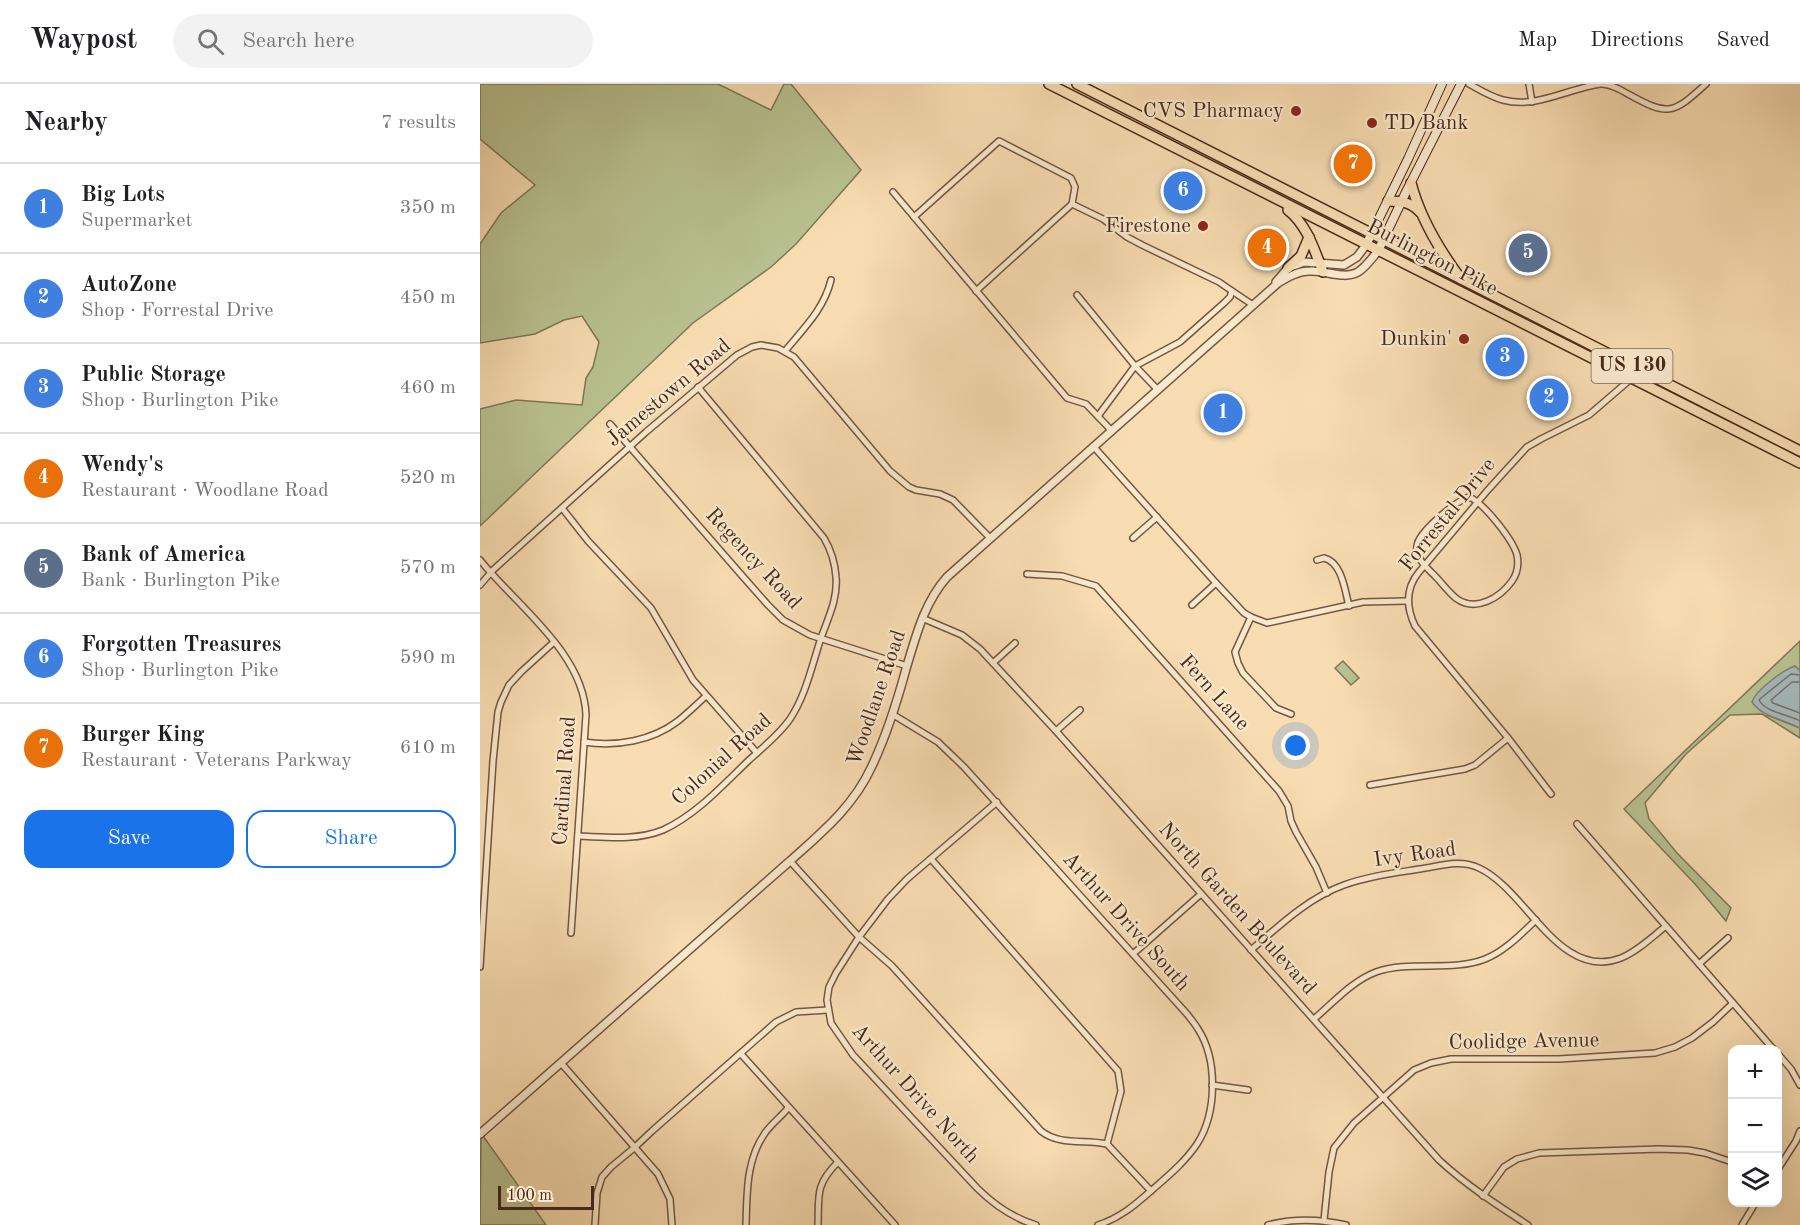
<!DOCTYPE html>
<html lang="en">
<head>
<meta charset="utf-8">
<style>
  body { margin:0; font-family:"Old Standard TT",serif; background:#f2f2f2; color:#202124 }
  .controls { position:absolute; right:18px; bottom:18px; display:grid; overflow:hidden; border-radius:12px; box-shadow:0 6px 24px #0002 }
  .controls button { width:54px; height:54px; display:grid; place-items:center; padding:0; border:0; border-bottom:2px solid #e0e0e0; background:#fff; color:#202124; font:30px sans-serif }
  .scale { position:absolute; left:18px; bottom:15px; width:96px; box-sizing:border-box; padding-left:6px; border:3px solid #49291c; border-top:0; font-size:16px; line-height:21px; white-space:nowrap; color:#49291c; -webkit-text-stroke:4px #fae9cd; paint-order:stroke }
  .you { position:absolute; left:816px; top:662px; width:21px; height:21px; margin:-15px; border:4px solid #fff; border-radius:50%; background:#1a73e8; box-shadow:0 0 0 9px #1a73e833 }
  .badge { display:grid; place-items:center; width:39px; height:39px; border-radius:50%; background:#1a73e8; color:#fff; font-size:20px; font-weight:700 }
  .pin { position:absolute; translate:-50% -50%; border:3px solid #fff; box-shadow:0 2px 6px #0006 }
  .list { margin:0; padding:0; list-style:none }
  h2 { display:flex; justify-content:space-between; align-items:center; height:78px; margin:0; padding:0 24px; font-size:26px }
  h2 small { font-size:20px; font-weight:400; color:#757577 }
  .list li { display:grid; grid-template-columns:39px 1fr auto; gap:18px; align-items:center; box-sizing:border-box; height:90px; padding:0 24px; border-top:2px solid #e0e0e0 }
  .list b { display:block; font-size:22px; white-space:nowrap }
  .list p { margin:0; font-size:20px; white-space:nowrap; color:#757577 }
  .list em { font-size:20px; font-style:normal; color:#757577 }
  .actions { display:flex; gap:12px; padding:18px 24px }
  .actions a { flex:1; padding:14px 0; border:2px solid #1a73e8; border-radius:18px; text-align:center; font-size:21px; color:#1a73e8 }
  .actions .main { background:#1a73e8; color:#fff }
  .icon { flex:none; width:33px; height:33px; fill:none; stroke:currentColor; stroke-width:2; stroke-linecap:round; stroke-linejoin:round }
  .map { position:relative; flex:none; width:1320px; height:1141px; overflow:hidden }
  header { display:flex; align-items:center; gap:36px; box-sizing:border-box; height:84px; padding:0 30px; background:#fff; border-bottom:2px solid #e0e0e0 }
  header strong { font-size:28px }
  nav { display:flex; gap:33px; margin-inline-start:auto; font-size:21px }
  .search { width:420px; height:54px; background:#f2f2f2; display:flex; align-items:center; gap:15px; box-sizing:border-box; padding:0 21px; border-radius:33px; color:#757577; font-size:22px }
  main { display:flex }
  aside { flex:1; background:#fff }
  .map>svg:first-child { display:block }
  .green { fill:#b8c290; stroke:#807656; stroke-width:1.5 }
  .water { fill:#a4b8b9; stroke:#807f7a; stroke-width:1.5 }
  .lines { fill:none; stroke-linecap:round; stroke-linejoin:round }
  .shore { stroke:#76706a; stroke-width:1.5 }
  .minor-casing { stroke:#755642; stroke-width:8 }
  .tertiary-casing { stroke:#755642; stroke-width:10 }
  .secondary-casing { stroke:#49291c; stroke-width:10 }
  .trunk-casing { stroke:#49291c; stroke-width:12 }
  .minor { stroke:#fae9cd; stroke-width:5 }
  .tertiary { stroke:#fae9cd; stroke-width:7 }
  .secondary { stroke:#fae9cd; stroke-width:8 }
  .trunk { stroke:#f8ddb2; stroke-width:9 }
  .poi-dot { fill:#8f2418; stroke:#fae9cd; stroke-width:2 }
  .labels { text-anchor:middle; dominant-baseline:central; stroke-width:4.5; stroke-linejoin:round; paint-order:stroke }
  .shield { fill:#fae9cd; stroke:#7e6351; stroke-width:1.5 }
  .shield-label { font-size:20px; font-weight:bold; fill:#49291c }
  .poi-label { font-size:21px; fill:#49291c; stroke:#fae9cd; text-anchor:end }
  .street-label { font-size:21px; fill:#49291c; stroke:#fae9cd }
</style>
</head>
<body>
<header>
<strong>Waypost</strong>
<div class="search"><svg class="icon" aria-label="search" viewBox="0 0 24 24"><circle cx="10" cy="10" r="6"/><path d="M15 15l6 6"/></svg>Search here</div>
<nav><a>Map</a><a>Directions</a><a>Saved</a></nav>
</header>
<main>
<aside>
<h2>Nearby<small>7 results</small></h2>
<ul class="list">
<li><span class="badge" style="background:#3f7fe0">1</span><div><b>Big Lots</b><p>Supermarket</p></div><em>350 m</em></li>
<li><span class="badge" style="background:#3f7fe0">2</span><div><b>AutoZone</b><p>Shop · Forrestal Drive</p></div><em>450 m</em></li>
<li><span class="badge" style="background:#3f7fe0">3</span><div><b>Public Storage</b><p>Shop · Burlington Pike</p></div><em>460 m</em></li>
<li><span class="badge" style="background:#e8710a">4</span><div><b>Wendy's</b><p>Restaurant · Woodlane Road</p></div><em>520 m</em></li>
<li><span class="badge" style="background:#5c6f8a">5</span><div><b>Bank of America</b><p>Bank · Burlington Pike</p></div><em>570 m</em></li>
<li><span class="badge" style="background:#3f7fe0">6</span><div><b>Forgotten Treasures</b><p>Shop · Burlington Pike</p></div><em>590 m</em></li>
<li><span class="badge" style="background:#e8710a">7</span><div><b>Burger King</b><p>Restaurant · Veterans Parkway</p></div><em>610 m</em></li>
</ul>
<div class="actions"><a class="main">Save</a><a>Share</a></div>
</aside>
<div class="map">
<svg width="1320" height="1141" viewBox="0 0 1320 1141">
  <rect width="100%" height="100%" fill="#f8ddb2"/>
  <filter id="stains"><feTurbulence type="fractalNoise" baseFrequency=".00333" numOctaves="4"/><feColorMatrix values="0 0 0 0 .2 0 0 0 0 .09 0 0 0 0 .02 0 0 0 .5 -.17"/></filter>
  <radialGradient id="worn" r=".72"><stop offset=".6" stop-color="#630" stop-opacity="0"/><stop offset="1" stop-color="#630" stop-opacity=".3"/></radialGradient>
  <g class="green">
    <polygon points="0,0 238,0 291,26 304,0 311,0 381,86 316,160 291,183 213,239 0,442 0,325 36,316 102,321 106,294 113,283 119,258 102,232 84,236 55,250 0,259 0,160 21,129 55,101 0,55"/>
    <polygon points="1320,557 1320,587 1315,582 1287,631 1320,644 1320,654 1282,630 1250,631 1206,670 1165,719 1169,735 1197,769 1251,824 1246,837 1215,800 1144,725"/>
    <polygon points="863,577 879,594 871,601 855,584"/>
    <polygon points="1,1049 66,1141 0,1141"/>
  </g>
  <path class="water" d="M1315,582L1320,587V644C1304,635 1283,634 1272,618C1276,606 1303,586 1315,582Z"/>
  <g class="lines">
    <g class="shore">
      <path d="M1320,591L1311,590L1281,614L1279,616C1286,629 1308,630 1320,637"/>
      <polyline points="1320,598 1312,598 1291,616 1293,619 1320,629"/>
    </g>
    <g class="minor-casing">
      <g id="minor">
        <path d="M989,0C1000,6 1011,13 1023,16C1056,25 1089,4 1121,0"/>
        <polyline points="1049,0 1052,18"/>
        <path d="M1122,0C1132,1 1139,5 1148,10C1188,32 1192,31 1226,0"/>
        <polyline points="413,108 587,314 606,320 631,346"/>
        <polyline points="592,120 623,135 647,153 662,161 739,198 752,207 750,213 744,219 700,258 655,282 618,332"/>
        <polyline points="434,133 519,57 591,94 595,103 592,120"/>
        <polyline points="496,207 592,120"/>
        <polyline points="752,207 773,221"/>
        <polyline points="597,211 655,282 677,305"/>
        <path d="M305,267C324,244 344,225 351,196"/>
        <polyline points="130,340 265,495 288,521 303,536 330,551 427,582"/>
        <polyline points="613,362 736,499 764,529 771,533 787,539 883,518 927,517"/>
        <path d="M989,413C1003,418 1033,456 1037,471C1039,481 1037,490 1032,497C1020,514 996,528 977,515C969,509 962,499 955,492C947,484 935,474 937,462C938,448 976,417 989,413Z"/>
        <polyline points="82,424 108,457 171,524 213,596 277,669"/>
        <polyline points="653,454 677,433"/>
        <path d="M0,476C36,521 104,569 106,631L91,849"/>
        <path d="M837,476L844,474C862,478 865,507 869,522"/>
        <polyline points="547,490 582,492 616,502 799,707 808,722 811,737 816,748 836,783 847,809"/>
        <polyline points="0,501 13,486 166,348 257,271 272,263 281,261 298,264 314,273 410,387 429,403 436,406 460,410 473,416 510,454"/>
        <polyline points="712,521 736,499"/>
        <polyline points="771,533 755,568 758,579 763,589 796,624 811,630"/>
        <path d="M442,534L482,551L500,565L576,647L959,1076C986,1101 1017,1121 1048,1141"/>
        <polyline points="513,579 535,559"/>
        <path d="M412,630L458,658L484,683L707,930C711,935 715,940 718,945C738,976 737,1029 717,1060C705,1078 688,1092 672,1106C655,1121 640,1134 618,1141"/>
        <polyline points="576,647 600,626"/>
        <path d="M104,658C136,663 172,657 198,637C208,629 217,620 226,612"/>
        <polyline points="890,701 985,685 995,681 1028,654"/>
        <path d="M1071,710L1028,654L935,542C926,523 925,505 939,488L1007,407L1047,363L1061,355L1109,331L1152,294"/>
        <path d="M517,718L427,795L408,815L379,853L356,889L349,903L347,916L351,939L373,971L497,1104C514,1121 533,1134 556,1141"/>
        <polyline points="1097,740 1294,966"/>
        <path d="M98,752C126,753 156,757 183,746C216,731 243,701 268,677C282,664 299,651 310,635C326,611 332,581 341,554C348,534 358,515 356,493C355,478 351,466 344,454L218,303"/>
        <polyline points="451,775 638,987 641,1007 627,1060"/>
        <path d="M310,777L379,853L412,882L561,1047C580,1062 605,1055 627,1060"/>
        <path d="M771,866C800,841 828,814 864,801C889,792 915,789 940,785C960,782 980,775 999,784C1047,806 1079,898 1141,874C1158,867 1172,853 1186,842"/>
        <polyline points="653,870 721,810"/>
        <polyline points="1219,880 1248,854"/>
        <polyline points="0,883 13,677 18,628 21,618 29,601 41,588 74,558"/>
        <path d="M834,935C853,919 872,897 896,888C930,876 973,888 1005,875C1025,867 1041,850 1056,836"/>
        <polyline points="261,970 415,1141"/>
        <polyline points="1298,970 1311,985 1320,1001"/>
        <polyline points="81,979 178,1090 190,1115 192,1141"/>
        <polyline points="732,1001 768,1006"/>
        <polyline points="627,1060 671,1107"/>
        <polyline points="1298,1085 1316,1057 1320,1047"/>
        <polyline points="1003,1112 1024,1083 1037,1075 1059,1069 1179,1065 1208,1066 1225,1069 1252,1078"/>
        <polyline points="844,1136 849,1088 854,1064 874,1039 934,986 951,979 971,975 1079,975 1175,969 1195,963 1212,954 1233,938 1253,919"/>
        <polyline points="115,1141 117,1109 122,1093 131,1083 154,1064 172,1047 296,938 316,928 348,926"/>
        <path d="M266,1141C267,1109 266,1076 285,1049C292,1039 301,1033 308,1024"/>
        <path d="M338,1141C339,1111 335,1101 358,1078"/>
        <path d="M788,1141C814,1134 840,1135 866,1141"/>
        <polyline points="1262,1141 1276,1118"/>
      </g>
    </g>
    <g class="tertiary-casing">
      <g id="tertiary">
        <polyline points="796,198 808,184 824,178 864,181 877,173 886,161"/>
        <path d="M0,1050L310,777C341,749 373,723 391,684C406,653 417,618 426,585C436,552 444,519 467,493L798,199C808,193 818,187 830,187C845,186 864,196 878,188C886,183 892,174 898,167"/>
      </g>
    </g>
    <g class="secondary-casing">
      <g id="secondary">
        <polyline points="886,161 928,75 962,0"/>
        <polyline points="898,167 926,108 981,0"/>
      </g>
    </g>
    <g class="trunk-casing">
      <g id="trunk">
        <polyline points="569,0 1320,379"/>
        <polyline points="597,0 1320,367"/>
        <path d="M931,99C940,133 960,167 981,195"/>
        <path d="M908,117C921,117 931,118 940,128"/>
        <path d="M808,126C827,141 834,165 843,188"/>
        <polyline points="808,184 821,172 829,153"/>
      </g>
    </g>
    <use href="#minor" class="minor"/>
    <use href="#tertiary" class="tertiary"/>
    <use href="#secondary" class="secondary"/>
    <use href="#trunk" class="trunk"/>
  </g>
  <g class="poi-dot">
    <circle cx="816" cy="27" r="6"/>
    <circle cx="892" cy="39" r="6"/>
    <circle cx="723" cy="142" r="6"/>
    <circle cx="984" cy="255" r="6"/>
  </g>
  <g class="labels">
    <rect class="shield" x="1111.5" y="265" width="81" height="34" rx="4.5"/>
    <g class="shield-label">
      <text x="1152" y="282">US 130</text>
    </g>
    <g class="poi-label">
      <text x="804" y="27">CVS Pharmacy</text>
      <text x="904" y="39" text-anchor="start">TD Bank</text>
      <text x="711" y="142">Firestone</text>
      <text x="972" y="255">Dunkin'</text>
    </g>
    <g class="street-label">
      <text transform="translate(952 174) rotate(27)">Burlington Pike</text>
      <text transform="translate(189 309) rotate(-40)">Jamestown Road</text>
      <text transform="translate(968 431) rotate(-51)">Forrestal Drive</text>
      <text transform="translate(273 475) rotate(47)">Regency Road</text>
      <text transform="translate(734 609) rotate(48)">Fern Lane</text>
      <text transform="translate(397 614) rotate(-71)">Woodlane Road</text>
      <text transform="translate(242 676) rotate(-42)">Colonial Road</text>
      <text transform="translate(85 697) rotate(-86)">Cardinal Road</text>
      <text transform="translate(935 771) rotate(-8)">Ivy Road</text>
      <text transform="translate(757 825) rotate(48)">North Garden Boulevard</text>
      <text transform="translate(646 838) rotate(48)">Arthur Drive South</text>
      <text transform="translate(1044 958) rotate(-1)">Coolidge Avenue</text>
      <text transform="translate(435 1010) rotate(48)">Arthur Drive North</text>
    </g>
  </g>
  <rect width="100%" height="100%" filter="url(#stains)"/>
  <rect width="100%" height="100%" fill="url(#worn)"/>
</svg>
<div class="controls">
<button>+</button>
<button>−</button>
<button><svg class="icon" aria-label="layers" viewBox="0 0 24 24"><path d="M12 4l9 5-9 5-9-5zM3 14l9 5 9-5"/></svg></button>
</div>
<div class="scale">100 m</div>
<div class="you"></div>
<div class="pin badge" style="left:743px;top:329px;background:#3f7fe0">1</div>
<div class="pin badge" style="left:1069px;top:314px;background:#3f7fe0">2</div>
<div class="pin badge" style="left:1025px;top:273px;background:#3f7fe0">3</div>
<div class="pin badge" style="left:787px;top:164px;background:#e8710a">4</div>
<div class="pin badge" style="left:1048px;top:169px;background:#5c6f8a">5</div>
<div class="pin badge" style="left:703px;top:107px;background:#3f7fe0">6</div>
<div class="pin badge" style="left:873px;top:80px;background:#e8710a">7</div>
</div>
</main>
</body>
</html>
